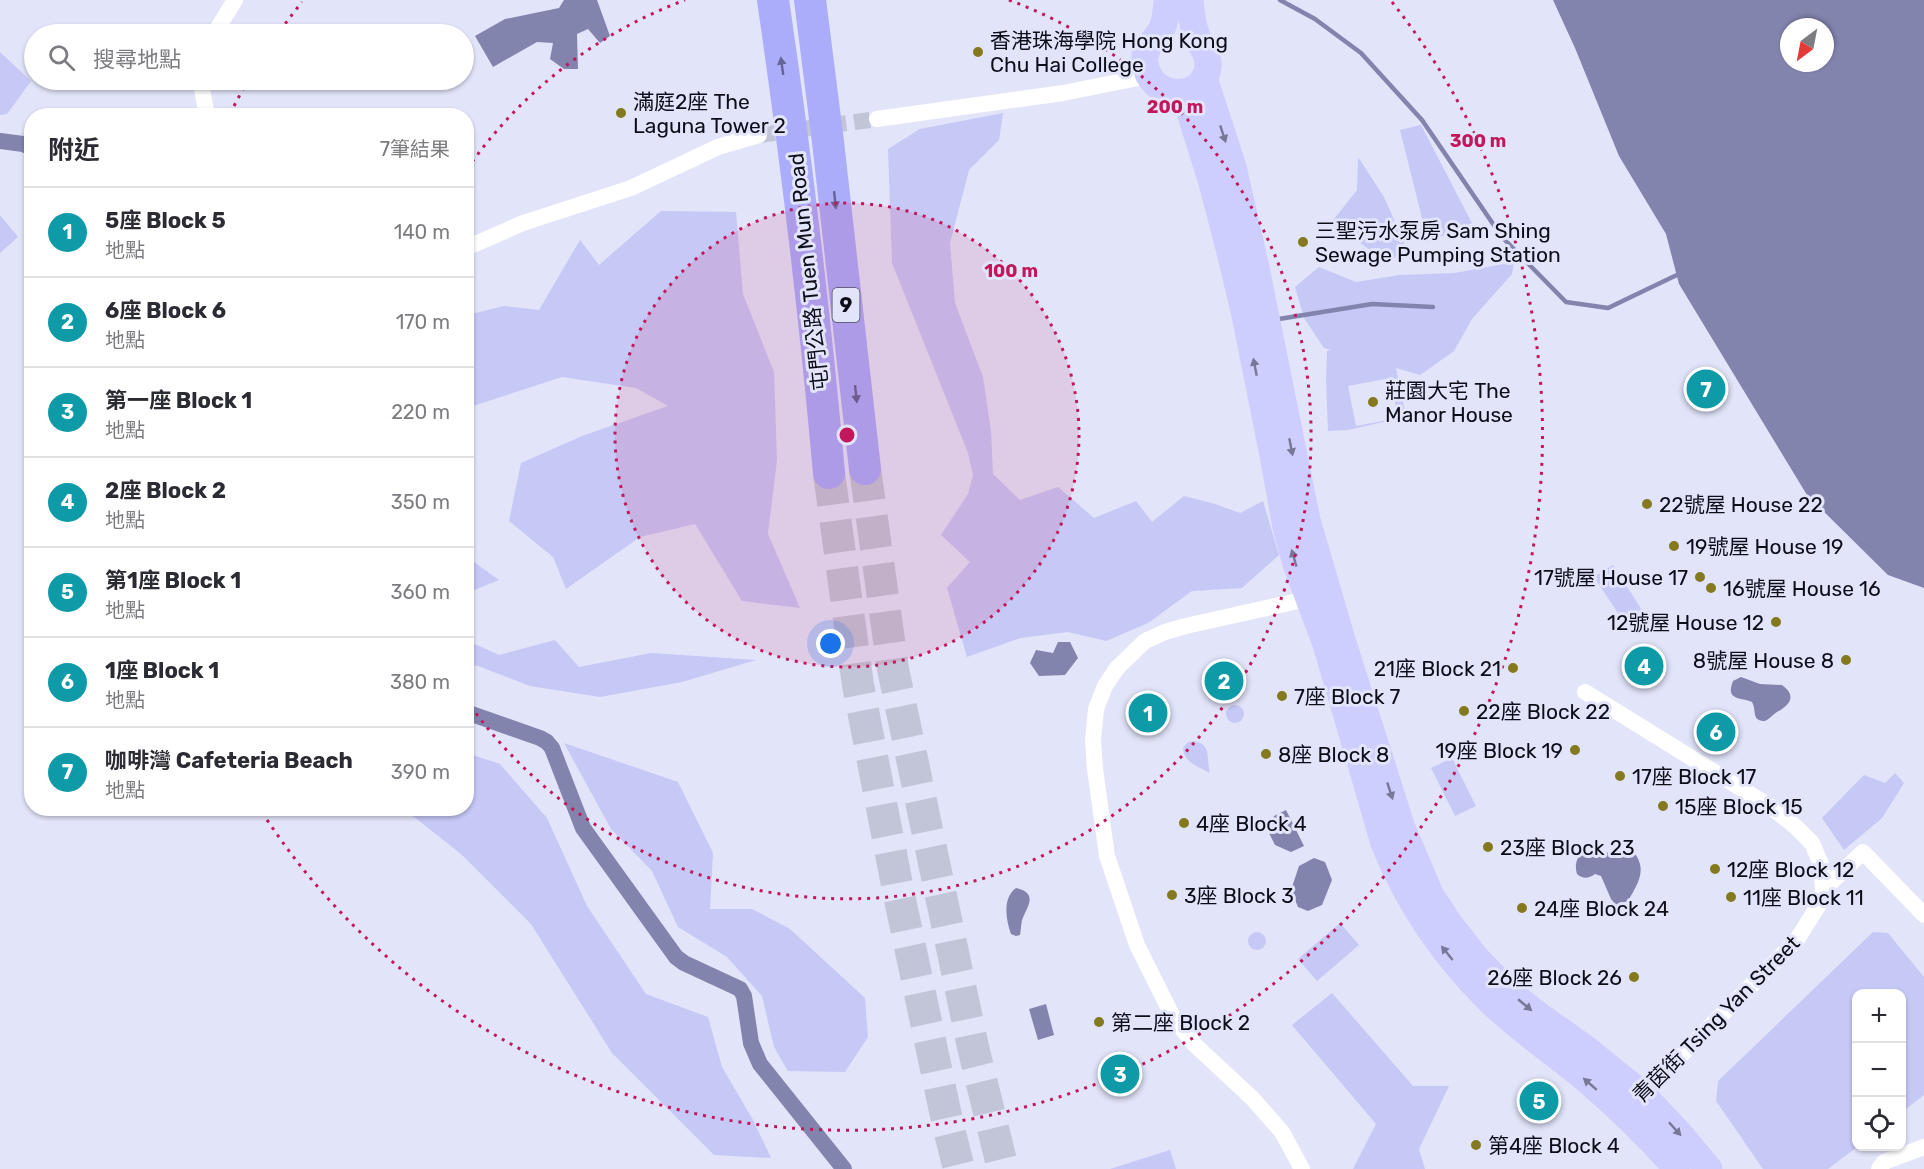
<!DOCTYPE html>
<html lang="zh-TW">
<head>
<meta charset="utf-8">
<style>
  body { margin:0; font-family:Rubik,"Noto Sans TC",sans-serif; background:#f7f7f7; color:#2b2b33 }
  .controls { position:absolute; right:18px; bottom:18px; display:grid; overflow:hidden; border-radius:12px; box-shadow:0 2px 4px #0004 }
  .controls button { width:54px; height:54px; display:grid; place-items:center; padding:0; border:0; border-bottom:2px solid #e1e1e2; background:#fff; color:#2b2b33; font:30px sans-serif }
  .compass { position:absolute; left:1780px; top:18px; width:54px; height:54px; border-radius:50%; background:#fff; box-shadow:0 2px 4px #0004; rotate:212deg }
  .you { position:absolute; left:831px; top:644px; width:21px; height:21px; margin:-15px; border:4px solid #fff; border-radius:50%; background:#1a73e8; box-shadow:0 0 0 9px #1a73e833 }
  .badge { display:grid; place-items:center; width:39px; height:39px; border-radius:50%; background:#111827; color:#fff; font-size:20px; font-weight:700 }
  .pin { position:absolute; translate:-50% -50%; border:3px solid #fff; box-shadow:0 2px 6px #0006 }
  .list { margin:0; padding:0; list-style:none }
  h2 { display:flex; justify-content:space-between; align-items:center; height:78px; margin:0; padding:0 24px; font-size:26px }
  h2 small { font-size:20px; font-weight:400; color:#7c7c81 }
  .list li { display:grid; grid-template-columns:39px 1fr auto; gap:18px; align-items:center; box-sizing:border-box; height:90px; padding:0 24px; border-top:2px solid #e1e1e2 }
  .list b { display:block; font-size:22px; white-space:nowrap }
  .list p { margin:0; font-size:20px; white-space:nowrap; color:#7c7c81 }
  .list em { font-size:20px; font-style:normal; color:#7c7c81 }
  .icon { flex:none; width:33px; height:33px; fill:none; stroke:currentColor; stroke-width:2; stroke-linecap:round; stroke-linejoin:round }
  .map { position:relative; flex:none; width:1924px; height:1169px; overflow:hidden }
  .search { position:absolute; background:#fff; box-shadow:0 2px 4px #0004; left:24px; top:24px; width:450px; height:66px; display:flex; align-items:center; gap:15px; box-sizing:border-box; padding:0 21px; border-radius:33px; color:#7c7c81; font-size:22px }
  .panel { position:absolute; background:#fff; box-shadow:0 2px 4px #0004; left:24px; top:108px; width:450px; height:708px; border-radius:24px }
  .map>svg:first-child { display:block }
  .green { fill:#c6c8f6; fill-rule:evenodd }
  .water { fill:#8284ae; fill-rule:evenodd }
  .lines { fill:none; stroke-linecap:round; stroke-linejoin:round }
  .stream { stroke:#8284ae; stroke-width:4.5 }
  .canal { stroke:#8284ae; stroke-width:16 }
  .minor-tunnel { stroke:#c2c4d8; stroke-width:16; stroke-dasharray:16 8; stroke-linecap:butt }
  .motorway-tunnel { stroke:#c2c4d8; stroke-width:32; stroke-dasharray:32 16; stroke-linecap:butt }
  .minor { stroke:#fff; stroke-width:16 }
  .primary { stroke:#cdcefd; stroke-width:27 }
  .motorway { stroke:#abadfb; stroke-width:32 }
  .oneway { fill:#646596 }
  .oneway2 { fill:#777897 }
  .ring { fill:none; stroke:#c2185b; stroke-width:3; stroke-dasharray:3 6 }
  .poi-dot { fill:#84791e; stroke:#e2e4fa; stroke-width:2 }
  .labels { text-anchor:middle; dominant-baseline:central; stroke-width:6; stroke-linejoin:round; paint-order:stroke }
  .shield { fill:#e2e4fa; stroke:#4e4e5d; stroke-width:1.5 }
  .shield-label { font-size:20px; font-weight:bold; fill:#0e0e1a }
  .poi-label { font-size:21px; fill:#0e0e1a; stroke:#e2e4fa; text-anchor:start }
  .street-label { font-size:21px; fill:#0e0e1a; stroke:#e2e4fa }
  .centre { fill:#c2185b; stroke:#e2e4fa; stroke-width:3 }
  .ring-label { font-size:18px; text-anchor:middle; font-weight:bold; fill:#c2185b; stroke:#e2e4fa; stroke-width:6; stroke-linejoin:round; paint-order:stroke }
</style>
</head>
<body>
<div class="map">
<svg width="1924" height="1169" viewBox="0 0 1924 1169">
  <rect width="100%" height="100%" fill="#e2e4fa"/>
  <g class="green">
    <polygon points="0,52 31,81 7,114 0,115"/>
    <polygon points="1003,113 999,140 969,170 950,243 955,303 983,377 991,431 993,474 1020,500 1058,487 1094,518 1136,501 1152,522 1184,496 1215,504 1240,513 1263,501 1279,555 1242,588 1192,591 1148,623 1106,641 1068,632 1020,638 967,657 947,588 970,562 941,535 968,494 973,475 968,453 892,263 888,149 920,129"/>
    <polygon points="1421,125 1472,223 1428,242 1400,130"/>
    <polygon points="1358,157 1384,197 1406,247 1389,263 1331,223 1357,190"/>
    <polygon points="661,211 736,212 743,294 774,372 777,460 768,534 800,608 742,601 695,524 640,537 566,589 553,557 509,521 521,463 582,436 668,406 636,388 562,377 467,408 467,315 504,306 539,310 580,240 599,265"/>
    <polygon points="0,215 18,237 0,253"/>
    <path d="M1514,262L1512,274L1472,319L1454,351L1420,375L1396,368L1406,417L1348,430L1328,431L1326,380L1327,351L1331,350L1324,348L1304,318L1295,287L1319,267L1356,282L1400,275L1455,273ZM1390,378L1398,418L1356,426L1348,386Z"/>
    <polygon points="467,557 499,580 467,593"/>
    <polygon points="1613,565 1642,610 1624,622 1594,577"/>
    <polygon points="466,640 499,655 555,640 579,667 651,653 756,660 682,682 600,697 530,686 478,666 467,665"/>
    <circle cx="1235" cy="714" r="9"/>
    <path d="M1194,741C1212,744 1206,759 1210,773C1198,766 1184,763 1183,748L1188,742Z"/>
    <polygon points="564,743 678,782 713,853 710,909 752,909 790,929 865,998 868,1037 845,1072 788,1071 774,1047 762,996 727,957 678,927 652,871 611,829"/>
    <polygon points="467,753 500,764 547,818 587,906 646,994 708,1017 722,1067 753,1120 771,1158 714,1155 612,1053 531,924 461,854 404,809 466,808"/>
    <polygon points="1452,758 1476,806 1455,816 1431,768"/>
    <polygon points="1895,773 1904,783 1882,818 1844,850 1822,818 1864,775 1885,783"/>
    <polygon points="1340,923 1359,945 1317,981 1298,959"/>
    <polygon points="1873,932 1888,933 1924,977 1924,1095 1902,1112 1902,994 1856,994 1857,1147 1828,1169 1763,1169 1716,1101 1718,1081"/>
    <circle cx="1257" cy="941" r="9"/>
    <polygon points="1332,993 1413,1086 1449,1086 1419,1149 1425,1169 1353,1169 1376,1124 1292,1025"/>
    <polygon points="1170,1150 1176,1169 1110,1169"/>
  </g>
  <g class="water">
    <polygon points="564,0 597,0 610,36 600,43 588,29 577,34 578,69 564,69 550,59 553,43 537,42 493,67 475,36 505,19 559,8"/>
    <path d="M1553,0H1924V588L1888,575L1807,495L1679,284L1666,234L1619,156L1575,48ZM1789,27H1825V63H1789Z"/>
    <polygon points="1058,642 1070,642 1078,658 1065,675 1039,676 1030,663 1036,650 1053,653"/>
    <path d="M1741,677L1760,684L1782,685C1797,696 1790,705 1777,712C1773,714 1770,719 1765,721C1751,721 1757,711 1752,702C1741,697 1725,701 1733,681Z"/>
    <polygon points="1286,810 1304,846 1291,852 1275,845 1268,831 1274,816"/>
    <path d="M1621,849L1632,850C1648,868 1639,882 1628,901L1616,905L1611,899L1601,876L1595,874C1588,879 1583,879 1577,874C1574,863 1577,855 1587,850L1602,854Z"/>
    <polygon points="1314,858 1325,862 1332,880 1322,905 1308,911 1298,907 1291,890 1299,866"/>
    <path d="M1016,888C1039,893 1027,907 1022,920C1021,925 1021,930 1020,935L1016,936L1011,934C1006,920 1002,898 1016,888Z"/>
    <polygon points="1046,1004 1054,1035 1038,1040 1029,1009"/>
  </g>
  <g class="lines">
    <g class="stream">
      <polyline points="1280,0 1315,19 1361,53 1422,120 1502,237 1566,302 1608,308 1681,273"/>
      <polyline points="1279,319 1372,304 1433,307"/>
    </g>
    <g class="canal">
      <polyline points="0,141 23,144 32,148"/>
      <polyline points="466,712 540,738 547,742 552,748 583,828 676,957 684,963 740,989 744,996 751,1043 760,1064 844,1169"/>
    </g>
    <polyline class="minor-tunnel" points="759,135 877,119"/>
    <g class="motorway-tunnel">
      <polyline points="865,469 893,669 973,1047 1003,1169"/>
      <polyline points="829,473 858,685 899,895 948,1125 959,1169"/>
    </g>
    <g class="minor">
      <polyline points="214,34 235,0"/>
      <polyline points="202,80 202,89 207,116"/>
      <polyline points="877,119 1063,93 1148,76"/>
      <polyline points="466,248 523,223 631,188 718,147 759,135"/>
      <polyline points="1585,692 1771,807 1796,827 1812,843 1821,864 1823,890 1820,903 1796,941 1636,1100"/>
      <polyline points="1823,890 1863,852 1924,915"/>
      <polyline points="1302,1169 1282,1132 1252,1098 1195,1045 1174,1019 1137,945 1107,856 1095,769 1093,741 1096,709 1105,686 1117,668 1145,641 1165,632 1186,626 1316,597"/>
      <polyline points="1879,1169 1884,1162 1924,1147"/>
    </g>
    <g class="primary">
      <path d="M1167,0C1166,10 1166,23 1160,32C1153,43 1143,48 1145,63C1149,100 1205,103 1208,66C1209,53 1201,47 1197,36C1192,25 1191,12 1190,0"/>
      <polyline points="1204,78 1233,167 1256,268 1307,520 1342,640 1402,828 1431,896 1449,923 1477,959 1505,988 1533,1011 1585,1048 1642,1094 1678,1132 1709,1169"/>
      <path d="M1179,93L1189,109L1212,183L1229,248L1245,315L1273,455L1286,527L1296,564L1326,644L1384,843C1408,903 1444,956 1490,1001C1521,1031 1557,1055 1589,1082C1620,1109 1650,1138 1677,1169"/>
    </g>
    <g class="motorway">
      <path d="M773,0C796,157 815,315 829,473"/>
      <polyline points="810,0 828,142 865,469"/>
    </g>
  </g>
  <defs><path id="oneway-solid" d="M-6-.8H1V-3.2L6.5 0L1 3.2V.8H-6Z" transform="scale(1.5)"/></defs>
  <g class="oneway">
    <use href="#oneway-solid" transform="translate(782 66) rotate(-98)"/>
    <use href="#oneway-solid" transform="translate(835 200) rotate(84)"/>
    <use href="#oneway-solid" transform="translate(856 394) rotate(84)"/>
  </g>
  <g class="oneway2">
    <use href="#oneway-solid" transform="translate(1223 134) rotate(72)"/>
    <use href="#oneway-solid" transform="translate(1255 367) rotate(-101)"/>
    <use href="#oneway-solid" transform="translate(1291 447) rotate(79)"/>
    <use href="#oneway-solid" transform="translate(1294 558) rotate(-106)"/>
    <use href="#oneway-solid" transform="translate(1390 791) rotate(72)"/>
    <use href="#oneway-solid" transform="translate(1447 953) rotate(-129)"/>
    <use href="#oneway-solid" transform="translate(1525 1005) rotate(40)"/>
    <use href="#oneway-solid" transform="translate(1590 1084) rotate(-139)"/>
    <use href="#oneway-solid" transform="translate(1675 1129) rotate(48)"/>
  </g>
  <circle cx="847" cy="435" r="232" fill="#c2185b" fill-opacity=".12"/>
  <g class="ring">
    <circle cx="847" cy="435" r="232"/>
    <path d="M467 169A464 464 0 0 1 685 0M1009 0A464 464 0 1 1 467 701"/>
    <path d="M230 114A696 696 0 0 1 247 82M280 31A696 696 0 0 1 302 2M1392 2A696 696 0 1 1 260 809"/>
  </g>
  <g class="poi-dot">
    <circle cx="978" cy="52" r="6"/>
    <circle cx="621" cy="113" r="6"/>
    <circle cx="1303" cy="242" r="6"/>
    <circle cx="1373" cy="402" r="6"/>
    <circle cx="1647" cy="504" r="6"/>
    <circle cx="1674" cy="546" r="6"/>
    <circle cx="1700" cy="577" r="6"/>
    <circle cx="1711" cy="588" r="6"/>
    <circle cx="1776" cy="622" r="6"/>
    <circle cx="1846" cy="660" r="6"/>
    <circle cx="1513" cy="668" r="6"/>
    <circle cx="1282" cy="696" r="6"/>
    <circle cx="1464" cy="711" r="6"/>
    <circle cx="1575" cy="750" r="6"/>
    <circle cx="1266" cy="754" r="6"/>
    <circle cx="1620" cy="776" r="6"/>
    <circle cx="1663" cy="806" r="6"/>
    <circle cx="1184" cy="823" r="6"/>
    <circle cx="1488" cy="847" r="6"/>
    <circle cx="1715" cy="869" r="6"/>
    <circle cx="1172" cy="895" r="6"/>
    <circle cx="1731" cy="897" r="6"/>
    <circle cx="1522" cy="908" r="6"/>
    <circle cx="1634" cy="977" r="6"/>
    <circle cx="1099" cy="1022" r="6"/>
    <circle cx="1476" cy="1145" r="6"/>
  </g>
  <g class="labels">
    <rect class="shield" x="832.5" y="288" width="27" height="34" rx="4.5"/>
    <g class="shield-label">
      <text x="846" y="305">9</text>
    </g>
    <g class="poi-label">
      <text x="990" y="40">香港珠海學院 Hong Kong<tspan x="990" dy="24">Chu Hai College</tspan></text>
      <text x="633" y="101">滿庭2座 The<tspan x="633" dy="24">Laguna Tower 2</tspan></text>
      <text x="1315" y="230">三聖污水泵房 Sam Shing<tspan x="1315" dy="24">Sewage Pumping Station</tspan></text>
      <text x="1385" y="390">莊園大宅 The<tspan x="1385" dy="24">Manor House</tspan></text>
      <text x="1659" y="504">22號屋 House 22</text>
      <text x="1686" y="546">19號屋 House 19</text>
      <text x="1688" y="577" text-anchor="end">17號屋 House 17</text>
      <text x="1723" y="588">16號屋 House 16</text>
      <text x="1764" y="622" text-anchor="end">12號屋 House 12</text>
      <text x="1834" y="660" text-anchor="end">8號屋 House 8</text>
      <text x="1501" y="668" text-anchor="end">21座 Block 21</text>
      <text x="1294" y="696">7座 Block 7</text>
      <text x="1476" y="711">22座 Block 22</text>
      <text x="1563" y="750" text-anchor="end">19座 Block 19</text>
      <text x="1278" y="754">8座 Block 8</text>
      <text x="1632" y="776">17座 Block 17</text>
      <text x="1675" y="806">15座 Block 15</text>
      <text x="1196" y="823">4座 Block 4</text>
      <text x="1500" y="847">23座 Block 23</text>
      <text x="1727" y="869">12座 Block 12</text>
      <text x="1184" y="895">3座 Block 3</text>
      <text x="1743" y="897">11座 Block 11</text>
      <text x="1534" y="908">24座 Block 24</text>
      <text x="1622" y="977" text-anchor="end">26座 Block 26</text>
      <text x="1111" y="1022">第二座 Block 2</text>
      <text x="1488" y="1145">第4座 Block 4</text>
    </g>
    <g class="street-label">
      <text transform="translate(808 272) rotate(-96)">屯門公路 Tuen Mun Road</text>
      <text transform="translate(1716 1019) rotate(-45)">青茵街 Tsing Yan Street</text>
    </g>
  </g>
  <circle cx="847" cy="435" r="9" class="centre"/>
  <g class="ring-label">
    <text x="1175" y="113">200 m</text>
    <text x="1478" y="147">300 m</text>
    <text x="1011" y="277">100 m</text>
  </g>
</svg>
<div class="controls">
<button>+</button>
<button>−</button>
<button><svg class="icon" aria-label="locate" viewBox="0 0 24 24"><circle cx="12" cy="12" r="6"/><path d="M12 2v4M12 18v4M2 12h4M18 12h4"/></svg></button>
</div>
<svg class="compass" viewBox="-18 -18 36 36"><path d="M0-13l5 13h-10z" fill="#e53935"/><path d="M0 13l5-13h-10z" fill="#7c7c81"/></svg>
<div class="you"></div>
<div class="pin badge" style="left:1148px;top:713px;background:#0f9aa8">1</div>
<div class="pin badge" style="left:1224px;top:681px;background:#0f9aa8">2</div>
<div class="pin badge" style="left:1120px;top:1074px;background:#0f9aa8">3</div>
<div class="pin badge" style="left:1644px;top:666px;background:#0f9aa8">4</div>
<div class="pin badge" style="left:1539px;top:1101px;background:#0f9aa8">5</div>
<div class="pin badge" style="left:1716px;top:732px;background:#0f9aa8">6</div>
<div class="pin badge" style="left:1706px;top:389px;background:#0f9aa8">7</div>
<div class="search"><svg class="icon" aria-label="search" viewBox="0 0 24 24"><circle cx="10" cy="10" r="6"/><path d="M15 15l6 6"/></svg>搜尋地點</div>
<section class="panel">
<h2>附近<small>7筆結果</small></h2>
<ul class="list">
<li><span class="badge" style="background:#0f9aa8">1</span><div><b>5座 Block 5</b><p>地點</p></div><em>140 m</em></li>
<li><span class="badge" style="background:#0f9aa8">2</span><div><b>6座 Block 6</b><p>地點</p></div><em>170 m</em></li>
<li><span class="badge" style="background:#0f9aa8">3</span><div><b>第一座 Block 1</b><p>地點</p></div><em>220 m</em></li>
<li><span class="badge" style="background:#0f9aa8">4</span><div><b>2座 Block 2</b><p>地點</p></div><em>350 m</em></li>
<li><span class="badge" style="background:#0f9aa8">5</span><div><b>第1座 Block 1</b><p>地點</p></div><em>360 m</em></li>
<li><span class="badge" style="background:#0f9aa8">6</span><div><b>1座 Block 1</b><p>地點</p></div><em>380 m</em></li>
<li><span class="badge" style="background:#0f9aa8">7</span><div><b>咖啡灣 Cafeteria Beach</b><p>地點</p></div><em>390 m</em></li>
</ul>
</section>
</div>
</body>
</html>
